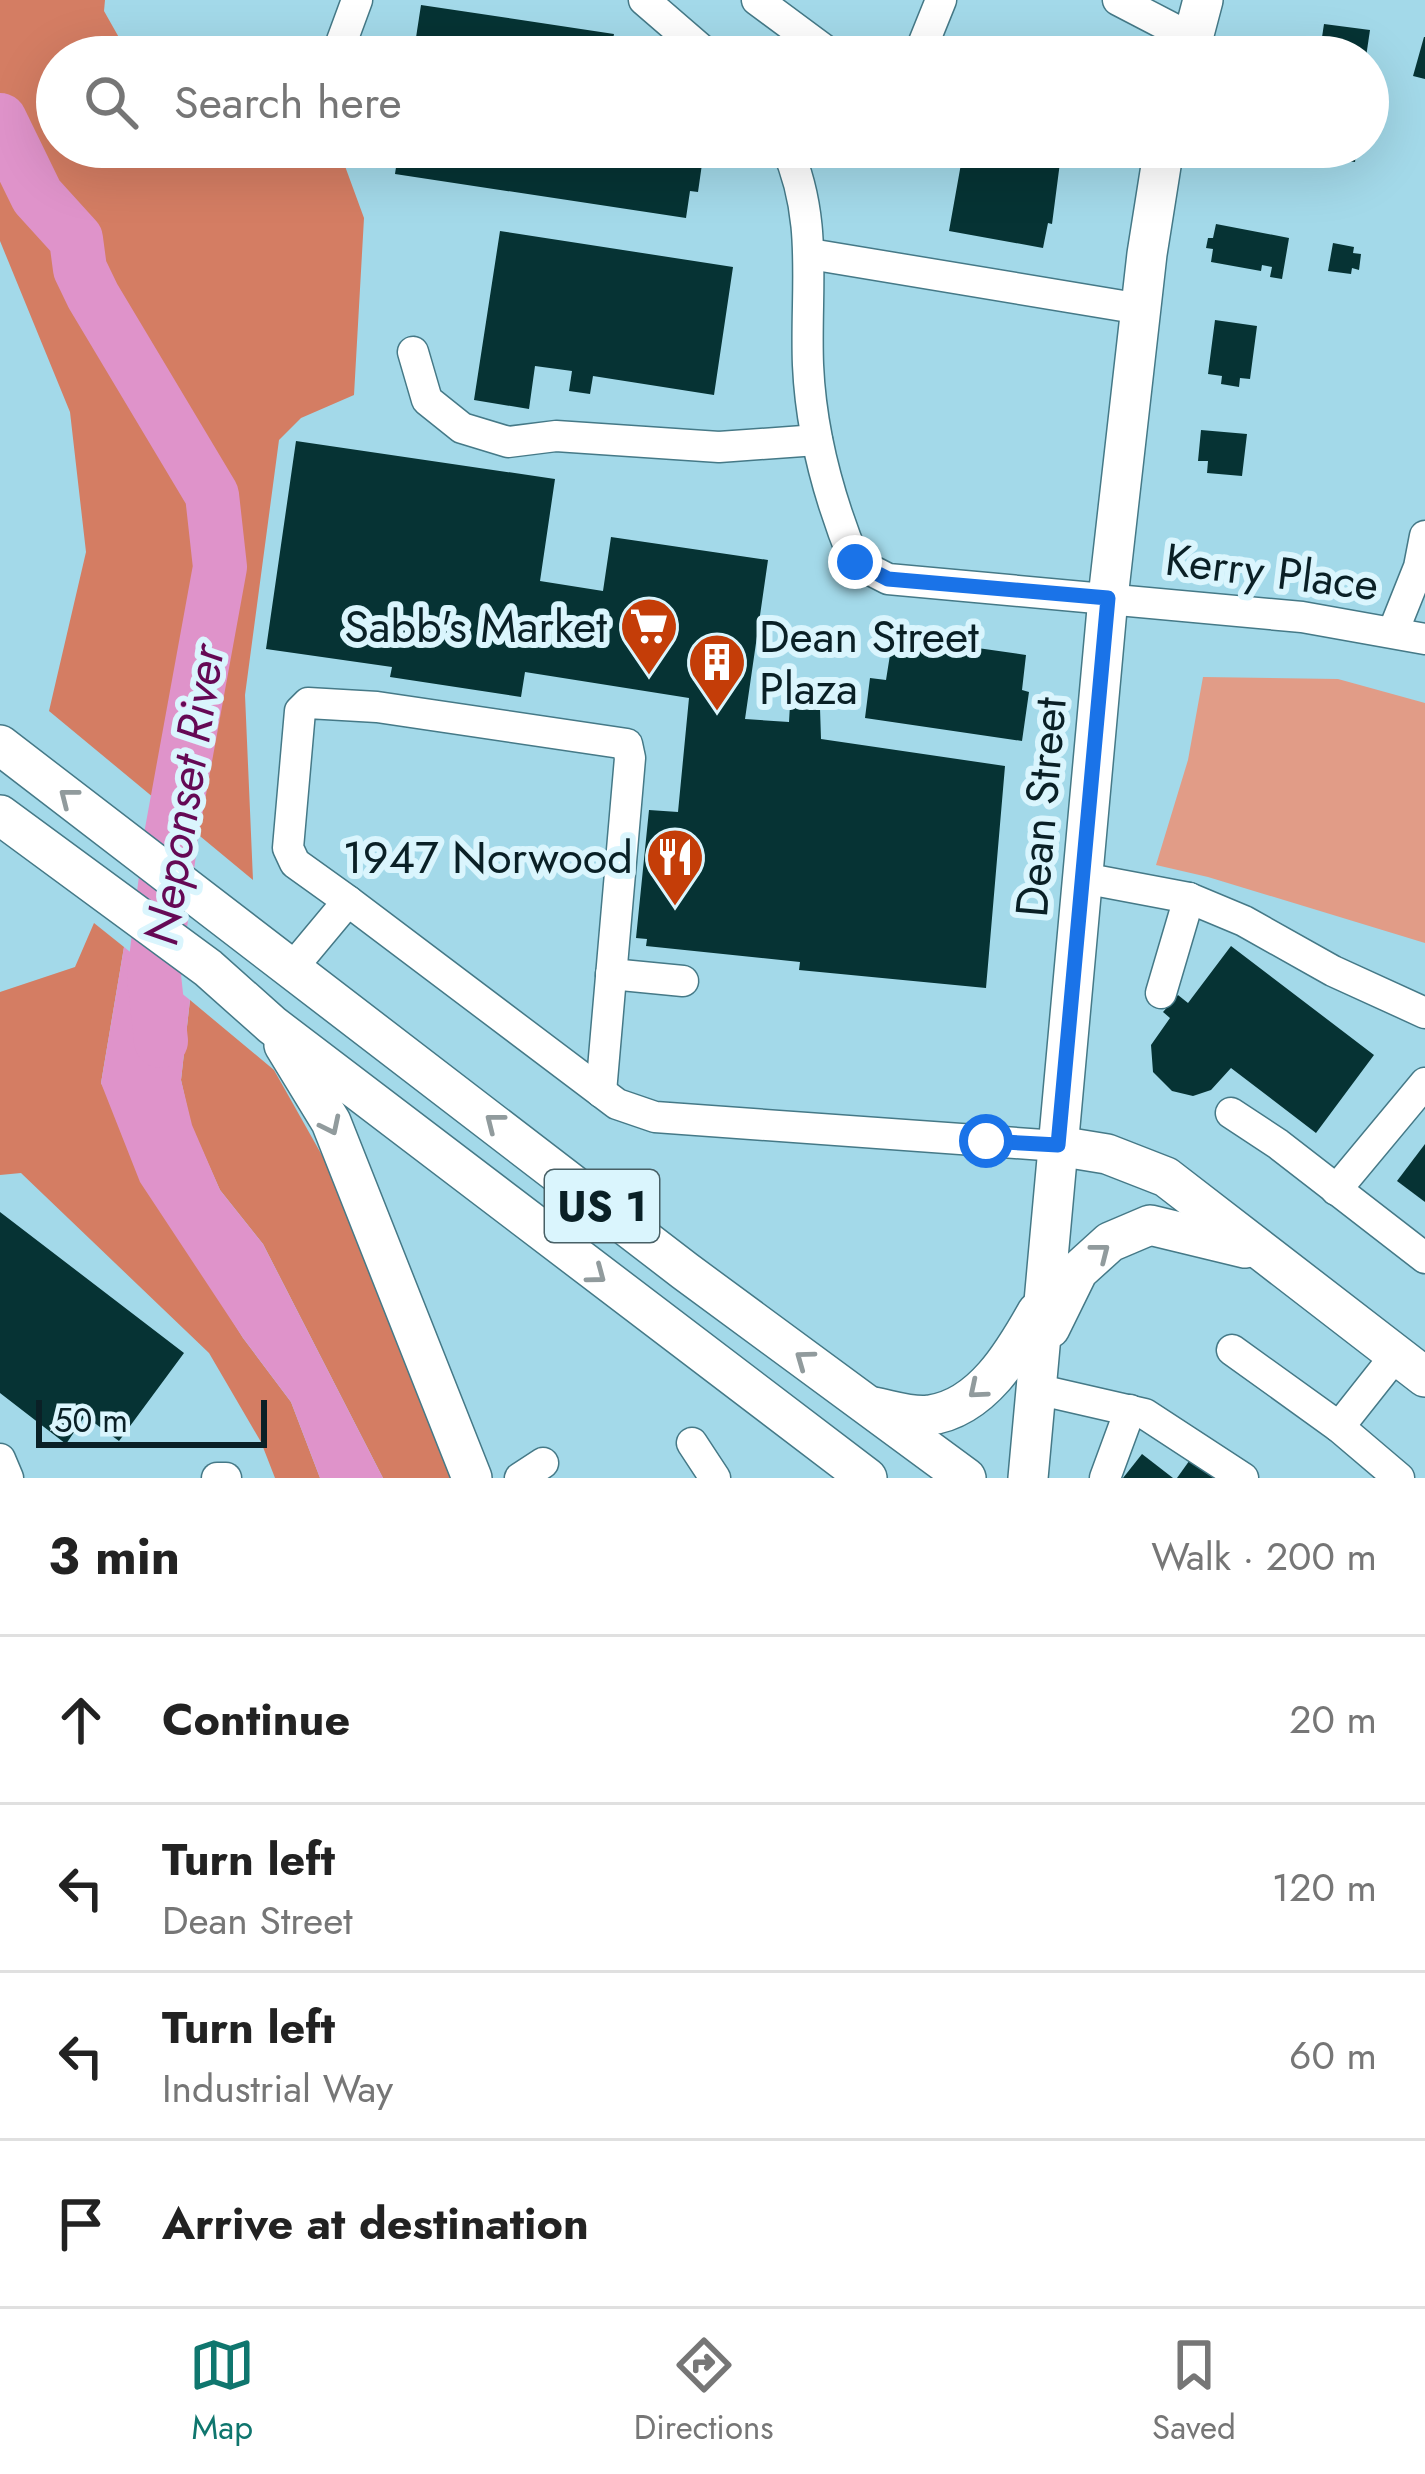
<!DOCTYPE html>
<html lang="en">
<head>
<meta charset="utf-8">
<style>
  body { margin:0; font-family:Jost,sans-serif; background:#f2f2f2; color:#222 }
  .scale { position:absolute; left:36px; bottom:30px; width:231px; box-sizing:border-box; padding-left:12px; border:6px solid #0a2026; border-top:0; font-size:33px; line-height:42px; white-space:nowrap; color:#0a2026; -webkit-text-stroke:9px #daf5fd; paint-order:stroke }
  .stop { position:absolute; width:36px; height:36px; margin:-27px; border:9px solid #1a73e8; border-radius:50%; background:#fff }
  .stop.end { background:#1a73e8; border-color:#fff; box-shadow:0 3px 12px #0008 }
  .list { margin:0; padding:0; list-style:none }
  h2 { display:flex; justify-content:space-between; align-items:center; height:156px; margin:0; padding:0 48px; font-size:51px }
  h2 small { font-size:39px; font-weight:400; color:#767676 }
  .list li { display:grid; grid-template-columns:78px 1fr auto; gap:36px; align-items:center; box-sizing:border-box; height:168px; padding:0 48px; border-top:3px solid #e0e0e0 }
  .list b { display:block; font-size:45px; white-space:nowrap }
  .list p { margin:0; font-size:39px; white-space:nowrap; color:#767676 }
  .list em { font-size:39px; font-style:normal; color:#767676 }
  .icon { flex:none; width:66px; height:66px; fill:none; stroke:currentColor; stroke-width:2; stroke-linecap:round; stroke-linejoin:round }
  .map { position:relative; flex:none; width:1425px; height:1478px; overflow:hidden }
  .search { position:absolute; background:#fff; box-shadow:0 12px 48px #0002; left:36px; right:36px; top:36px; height:132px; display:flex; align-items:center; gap:30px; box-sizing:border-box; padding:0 42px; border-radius:66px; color:#767676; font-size:45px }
  .sheet { height:828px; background:#fff }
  nav { display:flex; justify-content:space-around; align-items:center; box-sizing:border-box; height:168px; border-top:3px solid #e0e0e0; background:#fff; font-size:33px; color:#767676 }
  nav a { display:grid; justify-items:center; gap:6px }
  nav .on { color:#0f766e }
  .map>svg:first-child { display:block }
  .green { fill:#e19c87 }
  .forest { fill:#d47d63 }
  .water { fill:#df93ca }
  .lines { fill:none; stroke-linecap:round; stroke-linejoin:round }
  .river { stroke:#df93ca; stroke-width:54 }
  .building { fill:#063334 }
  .minor-casing { stroke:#457987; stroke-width:33 }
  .major-casing { stroke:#457987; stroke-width:42 }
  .minor { stroke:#fff; stroke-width:30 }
  .major { stroke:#fff; stroke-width:39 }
  .oneway { stroke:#919b9d }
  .route { stroke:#1a73e8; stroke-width:15 }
  .labels { text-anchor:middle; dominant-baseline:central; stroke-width:12; stroke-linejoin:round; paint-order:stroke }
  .shield { fill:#daf5fd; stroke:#486066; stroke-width:3 }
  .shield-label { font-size:42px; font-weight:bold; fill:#0a2026 }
  .street-label { font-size:45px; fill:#0a2026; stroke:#daf5fd }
  .poi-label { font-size:45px; fill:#0a2026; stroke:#daf5fd; text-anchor:end }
  .water-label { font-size:48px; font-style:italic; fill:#650955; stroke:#daf5fd }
</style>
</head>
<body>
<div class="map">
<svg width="1425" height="1478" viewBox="0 0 1425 1478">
  <rect width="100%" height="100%" fill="#a3d9e9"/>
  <polygon class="green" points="1203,677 1338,679 1425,703 1425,943 1208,877 1156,865 1188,760"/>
  <g class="forest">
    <polygon points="0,0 105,0 104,11 130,57 57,57 57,147 338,147 364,218 354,395 301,418 279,440 245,695 253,880 49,711 86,552 70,412 0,241"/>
    <polygon points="94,923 124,947 101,1083 201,1270 243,1338 291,1402 320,1478 275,1478 261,1442 209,1353 21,1173 0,1175 0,992 75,967"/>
    <polygon points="190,1000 274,1070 328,1166 457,1478 383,1478 263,1244 220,1190 191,1125 181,1080"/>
  </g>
  <polygon class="water" points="124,947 190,1000 181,1080 192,1125 220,1190 263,1244 383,1478 320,1478 291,1402 243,1338 140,1182 101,1083"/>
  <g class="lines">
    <polyline class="river" points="0,120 37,196 76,239 80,269 93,296 212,495 220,567 171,836 154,976 161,1041"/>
  </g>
  <g class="building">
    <polygon points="421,5 614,34 610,57 413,57"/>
    <polygon points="1324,24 1370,30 1366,57 1319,57"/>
    <polygon points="1424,37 1425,37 1425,79 1413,76"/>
    <polygon points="399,147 696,147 694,163 702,164 698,192 690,191 686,218 395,174"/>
    <polygon points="964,147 1062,147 1052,224 1048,223 1043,248 949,231"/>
    <polygon points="1323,147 1357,147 1355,162 1321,157"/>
    <polygon points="1216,224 1289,238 1282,279 1270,277 1272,267 1262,265 1261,271 1211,262 1213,249 1206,248 1208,238 1213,238"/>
    <polygon points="500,231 733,267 714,395 593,376 590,394 569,391 572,371 535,366 529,409 474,400"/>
    <polygon points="1333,243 1354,247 1353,253 1361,254 1359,270 1352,268 1351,274 1328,271"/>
    <polygon points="1215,320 1257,326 1250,379 1240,378 1239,387 1221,384 1222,376 1208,374"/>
    <polygon points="1201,430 1247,434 1242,476 1207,473 1208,461 1198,461"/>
    <polygon points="296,441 555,479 540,581 603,591 611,537 768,560 745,719 789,722 790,705 820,708 821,739 1005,766 986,988 799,970 800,962 646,946 647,939 636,938 649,810 678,812 689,698 525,672 521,697 390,677 392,667 266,649"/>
    <polygon points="893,636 1026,655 1022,690 1029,692 1022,741 865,718 870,678 886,680"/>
    <polygon points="1231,946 1374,1055 1316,1133 1231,1068 1211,1090 1193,1096 1172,1091 1153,1072 1151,1045 1170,1018 1163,1012 1178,995 1188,1003"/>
    <polygon points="1425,1144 1425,1202 1397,1181"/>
    <polygon points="0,1212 184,1353 119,1441 85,1416 66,1444 0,1393"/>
    <polygon points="1142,1454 1173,1478 1123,1478"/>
    <polygon points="1192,1457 1219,1478 1177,1478"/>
  </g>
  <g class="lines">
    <g class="minor-casing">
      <g id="minor">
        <polyline points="644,0 710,57"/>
        <polyline points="757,0 834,57"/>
        <polyline points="1118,0 1193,39"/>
        <polyline points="336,57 357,0"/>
        <polyline points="918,57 941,0"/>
        <path d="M786,147C819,219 805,289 808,365C811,433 829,499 855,562L888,579L1302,617L1425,639"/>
        <polyline points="810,254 1141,309"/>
        <polyline points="413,352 427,400 462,428 508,442 556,436 719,447 817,440"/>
        <polyline points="1393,632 1419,567 1425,536"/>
        <polyline points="1083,878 1189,898 1244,921 1333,971 1425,1013"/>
        <polyline points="348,901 295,863 288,848 300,711 308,703 377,707 627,744 630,758 601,1092"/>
        <polyline points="293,967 348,901 617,1104 655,1117 1058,1146"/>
        <polyline points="611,974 683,981"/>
        <polyline points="1161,993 1189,898"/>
        <polyline points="1231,1113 1278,1144 1425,1258"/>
        <polyline points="1336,1190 1425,1083"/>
        <polyline points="1232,1350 1339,1427 1399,1478"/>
        <polyline points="1036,1389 1145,1414 1243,1478"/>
        <polyline points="1339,1427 1396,1355"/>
        <polyline points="692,1443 715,1478"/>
        <polyline points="0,1459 8,1478"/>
        <polyline points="217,1478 226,1478"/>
        <polyline points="520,1478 543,1463"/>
        <polyline points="1105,1478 1130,1410"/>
      </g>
    </g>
    <g class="major-casing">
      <g id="major">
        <polyline points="1188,57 1203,0"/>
        <polyline points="0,745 685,1271 966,1478"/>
        <polyline points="0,815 208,968 272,1025 867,1478"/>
        <polyline points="284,1045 331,1122 472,1478"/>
        <polyline points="1058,1146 1107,1154 1166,1177 1425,1377"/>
        <polyline points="1050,1328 1078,1271 1110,1242 1150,1225 1245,1248"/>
        <path d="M873,1407C890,1410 914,1418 930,1415C982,1408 1014,1353 1037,1312"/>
        <polyline points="1028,1478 1108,598 1147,254 1164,147"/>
      </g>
    </g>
    <use href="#minor" class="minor"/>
    <use href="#major" class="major"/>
  </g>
  <defs><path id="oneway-chevron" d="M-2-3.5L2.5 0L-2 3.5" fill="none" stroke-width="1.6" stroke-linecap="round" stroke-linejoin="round" transform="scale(3)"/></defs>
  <g class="oneway">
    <use href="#oneway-chevron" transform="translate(68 797) rotate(-142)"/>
    <use href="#oneway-chevron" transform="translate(494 1122) rotate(-142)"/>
    <use href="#oneway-chevron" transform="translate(331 1126) rotate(64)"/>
    <use href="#oneway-chevron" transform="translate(1101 1252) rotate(-38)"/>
    <use href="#oneway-chevron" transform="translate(597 1275) rotate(37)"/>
    <use href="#oneway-chevron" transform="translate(804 1359) rotate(-144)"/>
    <use href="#oneway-chevron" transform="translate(977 1390) rotate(140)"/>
  </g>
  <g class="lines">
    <polyline class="route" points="855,562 888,579 1108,598 1058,1145 986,1141"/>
  </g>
  <defs>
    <g id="supermarket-pin" transform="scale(3)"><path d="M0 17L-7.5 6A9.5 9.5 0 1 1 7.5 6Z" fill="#c43d08" stroke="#daf5fd"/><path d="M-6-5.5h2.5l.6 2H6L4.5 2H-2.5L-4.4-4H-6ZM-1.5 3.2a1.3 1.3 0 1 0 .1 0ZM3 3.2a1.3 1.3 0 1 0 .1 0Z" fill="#fff"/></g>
    <g id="building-pin" transform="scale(3)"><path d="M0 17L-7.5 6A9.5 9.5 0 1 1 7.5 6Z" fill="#c43d08" stroke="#daf5fd"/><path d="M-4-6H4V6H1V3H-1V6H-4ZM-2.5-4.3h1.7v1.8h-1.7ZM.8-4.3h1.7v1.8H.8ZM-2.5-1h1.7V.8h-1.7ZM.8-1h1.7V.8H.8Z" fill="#fff"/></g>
    <g id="restaurant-pin" transform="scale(3)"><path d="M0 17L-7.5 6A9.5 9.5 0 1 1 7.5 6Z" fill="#c43d08" stroke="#daf5fd"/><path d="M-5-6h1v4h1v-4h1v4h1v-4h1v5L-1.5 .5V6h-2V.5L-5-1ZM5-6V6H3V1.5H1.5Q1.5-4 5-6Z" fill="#fff"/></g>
  </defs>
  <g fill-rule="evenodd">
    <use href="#supermarket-pin" x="649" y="626"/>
    <use href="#building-pin" x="717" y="662"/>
    <use href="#restaurant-pin" x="675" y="857"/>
  </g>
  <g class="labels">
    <rect class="shield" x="545" y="1170" width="114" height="72" rx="9"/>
    <g class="shield-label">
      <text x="602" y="1206">US 1</text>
    </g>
    <g class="street-label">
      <text transform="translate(1272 572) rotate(7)">Kerry Place</text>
      <text transform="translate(1041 807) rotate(-85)">Dean Street</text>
    </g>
    <g class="poi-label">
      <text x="607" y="626">Sabb's Market</text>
      <text x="759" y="636" text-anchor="start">Dean Street<tspan x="759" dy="52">Plaza</tspan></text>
      <text x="633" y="857">1947 Norwood</text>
    </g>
    <g class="water-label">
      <text transform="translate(184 795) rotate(-81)">Neponset River</text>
    </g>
  </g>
</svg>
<div class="scale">50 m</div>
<div class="stop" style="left:986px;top:1141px"></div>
<div class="stop end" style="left:855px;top:562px"></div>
<div class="search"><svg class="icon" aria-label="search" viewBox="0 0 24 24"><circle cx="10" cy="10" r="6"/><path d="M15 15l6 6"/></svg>Search here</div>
</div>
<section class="sheet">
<h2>3 min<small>Walk · 200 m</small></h2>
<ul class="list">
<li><svg class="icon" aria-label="ahead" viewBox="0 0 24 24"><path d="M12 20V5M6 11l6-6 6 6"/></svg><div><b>Continue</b></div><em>20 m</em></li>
<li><svg class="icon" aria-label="left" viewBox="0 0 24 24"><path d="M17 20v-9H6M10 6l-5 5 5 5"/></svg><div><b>Turn left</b><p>Dean Street</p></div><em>120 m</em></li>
<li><svg class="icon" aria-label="left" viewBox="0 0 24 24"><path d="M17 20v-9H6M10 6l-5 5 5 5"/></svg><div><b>Turn left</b><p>Industrial Way</p></div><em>60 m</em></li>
<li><svg class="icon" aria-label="arrive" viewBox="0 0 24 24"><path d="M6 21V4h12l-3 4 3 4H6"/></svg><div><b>Arrive at destination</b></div></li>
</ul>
</section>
<nav>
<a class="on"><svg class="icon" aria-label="map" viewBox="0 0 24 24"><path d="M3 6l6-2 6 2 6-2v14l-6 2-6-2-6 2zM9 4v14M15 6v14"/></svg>Map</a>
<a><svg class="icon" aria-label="directions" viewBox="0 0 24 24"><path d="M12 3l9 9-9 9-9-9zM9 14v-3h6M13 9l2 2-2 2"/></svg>Directions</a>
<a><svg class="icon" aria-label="saved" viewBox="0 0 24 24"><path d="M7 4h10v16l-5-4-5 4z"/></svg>Saved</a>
</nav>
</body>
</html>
